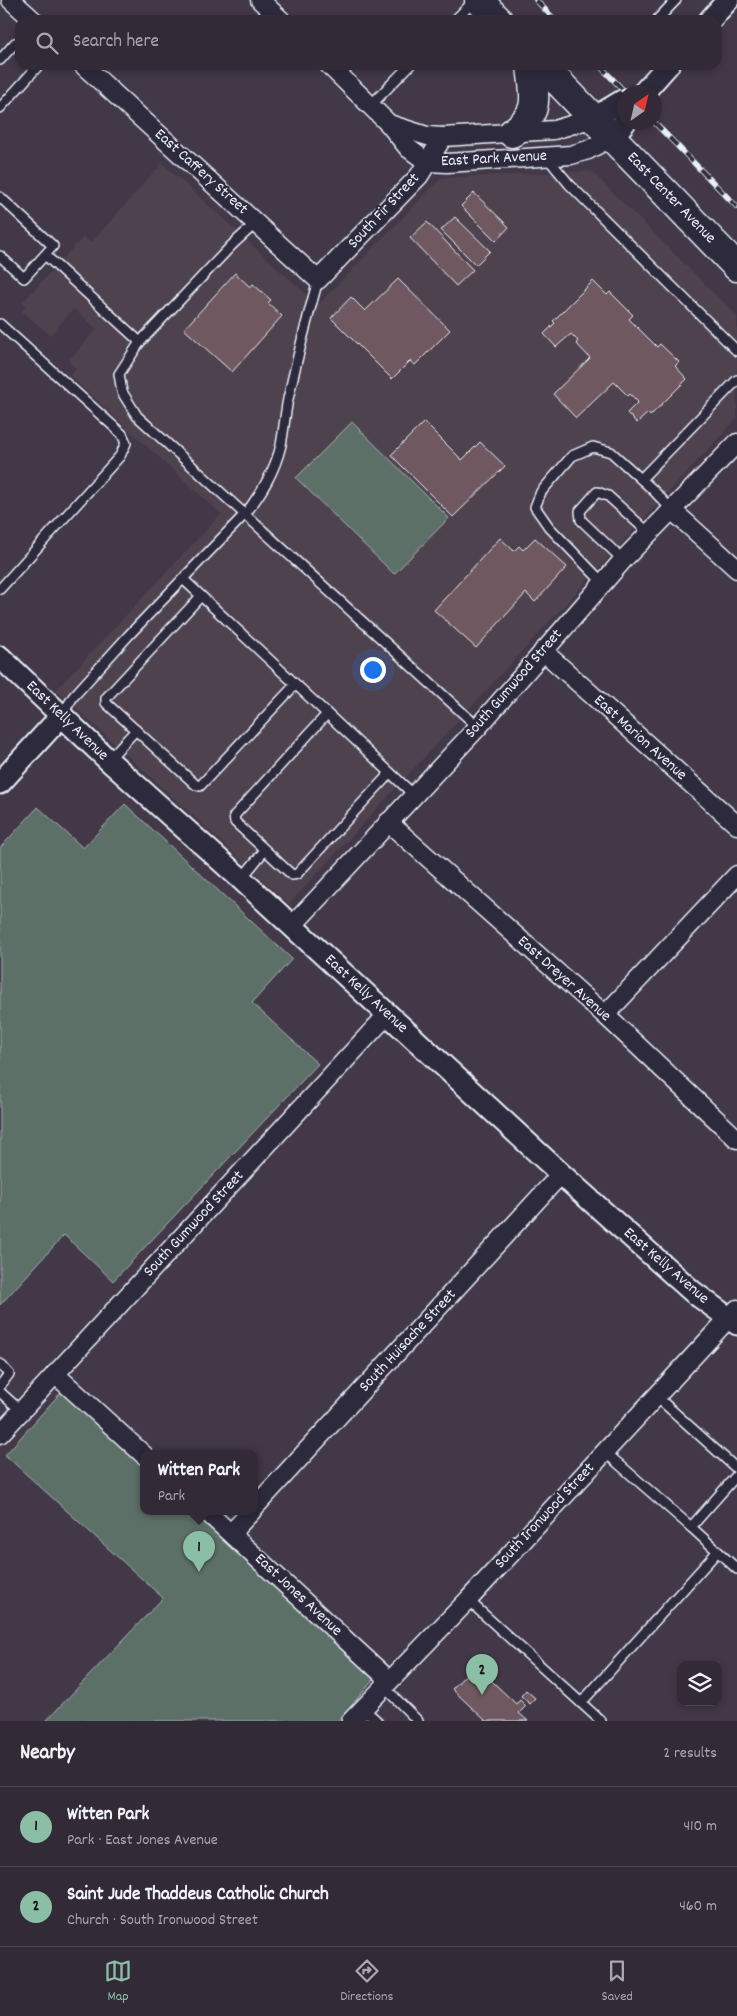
<!DOCTYPE html>
<html lang="en">
<head>
<meta charset="utf-8">
<style>
  body { margin:0; font-family:Dekko,sans-serif; background:#3a323e; color:#f1f3f6 }
  .controls { position:absolute; right:15px; bottom:15px; display:grid; overflow:hidden; border-radius:10px; box-shadow:0 2px 8px #0003 }
  .controls button { width:45px; height:45px; display:grid; place-items:center; padding:0; border:0; border-bottom:1px solid #4d4651; background:#322a36; color:#f1f3f6; font:25px sans-serif }
  .compass { position:absolute; left:617px; top:85px; width:45px; height:45px; border-radius:50%; background:#322a36; box-shadow:0 2px 8px #0003; rotate:34deg }
  .you { position:absolute; left:372px; top:669px; width:18px; height:18px; margin:-12px; border:4px solid #fff; border-radius:50%; background:#1a73e8; box-shadow:0 0 0 8px #1a73e833 }
  .badge { display:grid; place-items:center; width:32px; height:32px; border-radius:50%; background:#8abfa5; color:#111; font-size:16px; font-weight:700 }
  .pin { position:absolute; translate:-50% -41px; filter:drop-shadow(0 1px 2px #0008) }
  .pin::after { content:''; position:absolute; top:26px; width:18px; height:15px; background:inherit; clip-path:polygon(0 0,100% 0,50% 100%) }
  .popup { position:absolute; left:140px; top:1450px; width:118px; height:65px; box-sizing:border-box; display:grid; place-content:center; border-radius:10px; background:#322a36; filter:drop-shadow(0 1px 4px #0005); font-size:16px; white-space:nowrap; color:#a8a7ad }
  .popup b { font-size:19px; color:#f1f3f6 }
  .popup::after { content:''; position:absolute; left:50%; top:100%; margin-left:-10px; border:10px solid transparent; border-top-color:#322a36 }
  .list { margin:0; padding:0; list-style:none }
  h2 { display:flex; justify-content:space-between; align-items:center; height:65px; margin:0; padding:0 20px; font-size:21px }
  h2 small { font-size:16px; font-weight:400; color:#a8a7ad }
  .list li { display:grid; grid-template-columns:32px 1fr auto; gap:15px; align-items:center; box-sizing:border-box; height:80px; padding:0 20px; border-top:1px solid #4d4651 }
  .list b { display:block; font-size:19px; white-space:nowrap }
  .list p { margin:0; font-size:16px; white-space:nowrap; color:#a8a7ad }
  .list em { font-size:16px; font-style:normal; color:#a8a7ad }
  .icon { flex:none; width:28px; height:28px; fill:none; stroke:currentColor; stroke-width:2; stroke-linecap:round; stroke-linejoin:round }
  .map { position:relative; flex:none; width:737px; height:1721px; overflow:hidden }
  .search { position:absolute; background:#322a36; box-shadow:0 2px 8px #0003; left:15px; right:15px; top:15px; height:55px; display:flex; align-items:center; gap:12px; box-sizing:border-box; padding:0 18px; border-radius:15px; color:#a8a7ad; font-size:19px }
  .sheet { height:225px; background:#322a36 }
  nav { display:flex; justify-content:space-around; align-items:center; box-sizing:border-box; height:70px; border-top:1px solid #4d4651; background:#322a36; font-size:14px; color:#a8a7ad }
  nav a { display:grid; justify-items:center; gap:2px }
  nav .on { color:#8abfa5 }
  .map>svg:first-child { display:block }
  .built { fill:#50424f }
  .green { fill:#5d6f68; stroke:#a2b0b0 }
  .building { fill:#705960; stroke:#e8f1f8 }
  .lines { fill:none; stroke-linecap:round; stroke-linejoin:round }
  .service-casing { stroke:#e8f1f8; stroke-width:12 }
  .minor-casing { stroke:#e8f1f8; stroke-width:21 }
  .tertiary-casing { stroke:#e8f1f8; stroke-width:25 }
  .primary-casing { stroke:#e8f1f8; stroke-width:31 }
  .service { stroke:#2f2a3d; stroke-width:9 }
  .minor { stroke:#2f2a3d; stroke-width:18 }
  .tertiary { stroke:#2f2a3d; stroke-width:21 }
  .primary { stroke:#2f2a3d; stroke-width:28 }
  .rail-casing { stroke:#e8f1f8; stroke-width:5.5 }
  .rail { stroke:#2f2a3d; stroke-width:4; stroke-dasharray:11; stroke-linecap:butt }
  .labels { text-anchor:middle; dominant-baseline:central; stroke-width:4; stroke-linejoin:round; paint-order:stroke }
  .street-label { font-size:16px; fill:#e8f1f8; stroke:#2f2a3d }
</style>
</head>
<body>
<div class="map">
<svg width="737" height="1721" viewBox="0 0 737 1721">
  <rect width="100%" height="100%" fill="#423848"/>
  <filter id="ink" filterUnits="userSpaceOnUse"><feTurbulence type="fractalNoise" baseFrequency=".02" numOctaves="2"/><feDisplacementMap in="SourceGraphic" scale="10" xChannelSelector="R" yChannelSelector="G"/><feConvolveMatrix kernelMatrix="1 2 1 2 8 2 1 2 1" color-interpolation-filters="sRGB"/></filter>
  <g filter="url(#ink)">
    <polygon class="built" points="162,163 318,305 441,178 591,171 737,316 737,418 289,904 56,690 221,514 70,376 76,369 68,361 97,329 74,309 50,335 22,311 26,306 22,303 83,237 91,243"/>
    <g class="green">
      <polygon points="352,422 449,518 394,574 296,478"/>
      <polygon points="125,804 292,959 252,1003 318,1064 113,1281 64,1235 0,1305 0,848 38,807 83,848"/>
      <polygon points="63,1390 144,1464 144,1511 196,1511 356,1656 374,1678 339,1721 46,1721 163,1598 5,1455"/>
    </g>
    <g class="building">
      <polygon points="474,193 509,227 496,241 461,206"/>
      <polygon points="455,217 490,251 476,265 441,230"/>
      <polygon points="427,222 473,270 456,286 410,238"/>
      <polygon points="235,273 250,287 253,284 271,300 268,303 282,316 232,372 184,329"/>
      <polygon points="398,279 450,330 415,365 410,361 392,379 331,318 351,297 365,311"/>
      <polygon points="593,281 607,295 610,292 633,315 629,319 657,347 660,344 679,362 675,366 687,379 650,416 648,413 637,423 627,413 638,402 630,394 628,396 614,382 576,418 553,394 590,358 576,343 578,341 571,334 556,347 544,334 555,323 553,321"/>
      <polygon points="424,422 462,460 480,442 505,466 453,517 391,455"/>
      <polygon points="500,538 514,551 519,546 523,550 535,538 567,567 535,602 526,593 476,648 434,610"/>
      <polygon points="475,1665 516,1704 520,1700 526,1706 519,1713 528,1721 486,1721 452,1689"/>
      <polygon points="526,1690 535,1698 530,1704 521,1696"/>
    </g>
    <g class="lines">
      <g class="service-casing">
        <g id="service">
          <polyline points="455,20 475,0"/>
          <polyline points="657,20 676,0"/>
          <polyline points="0,60 15,43 20,47"/>
          <polyline points="371,105 410,65"/>
          <polyline points="0,108 39,65"/>
          <polyline points="546,156 569,184 737,351"/>
          <polyline points="0,197 53,246 24,278 0,256"/>
          <polyline points="257,222 233,244 140,342 119,374 122,392 137,416 478,727"/>
          <polyline points="45,255 140,342"/>
          <polyline points="0,324 122,434 126,443 120,456 0,589"/>
          <polyline points="641,479 737,380"/>
          <polyline points="623,560 581,520 580,511 597,492 608,496 649,533"/>
          <polyline points="183,579 414,795"/>
          <polyline points="603,583 549,527 535,507 541,492 572,456 593,447 611,452 652,489 672,510"/>
          <polyline points="201,596 106,698 106,703 196,785 200,786 295,685"/>
          <polyline points="327,714 234,816 235,822 292,875 297,874 390,773"/>
          <path d="M62,715L73,697L128,636L246,513C262,492 275,471 281,445C284,430 285,414 288,399C297,359 307,319 318,280"/>
          <polyline points="108,760 136,730"/>
          <polyline points="241,879 265,850"/>
          <polyline points="0,1364 9,1374 0,1386"/>
          <polyline points="0,1392 21,1411"/>
          <polyline points="656,1396 737,1469"/>
          <polyline points="605,1452 691,1527"/>
          <polyline points="737,1475 691,1527 737,1569"/>
          <polyline points="468,1600 601,1721"/>
          <polyline points="383,1686 418,1721"/>
          <polyline points="581,1703 717,1552"/>
          <polyline points="363,1708 377,1721"/>
        </g>
      </g>
      <g class="minor-casing">
        <g id="minor">
          <polyline points="11,0 33,20"/>
          <polyline points="260,0 281,20"/>
          <polyline points="83,65 318,280 419,176 443,137"/>
          <polyline points="329,65 389,124 408,148 427,162 447,163 571,155 588,150 612,137"/>
          <polyline points="389,124 427,136 443,137 554,130 594,118"/>
          <polyline points="672,510 737,569"/>
          <polyline points="543,651 737,825"/>
          <polyline points="388,822 605,1015 737,1139"/>
          <polyline points="292,926 478,727 623,560 737,443"/>
          <polyline points="605,1015 737,875"/>
          <polyline points="55,1374 144,1455"/>
          <polyline points="0,1434 387,1015"/>
          <polyline points="254,1508 561,1174"/>
          <polyline points="206,1511 389,1680"/>
          <polyline points="231,1533 252,1511"/>
          <polyline points="351,1721 468,1600 737,1309"/>
        </g>
      </g>
      <g class="tertiary-casing">
        <g id="tertiary">
          <polyline points="710,20 728,0"/>
          <polyline points="644,92 668,65"/>
          <polyline points="594,118 624,100"/>
          <polyline points="612,137 625,122"/>
          <polyline points="0,657 108,760 241,879 561,1174 693,1292 737,1324"/>
          <polyline points="0,783 62,715"/>
        </g>
      </g>
      <g class="primary-casing">
        <g id="primary">
          <polyline points="479,0 498,20"/>
          <polyline points="542,65 737,267"/>
          <path d="M512,133C542,110 534,99 531,65"/>
        </g>
      </g>
      <use href="#service" class="service"/>
      <use href="#minor" class="minor"/>
      <use href="#tertiary" class="tertiary"/>
      <use href="#primary" class="primary"/>
      <g class="rail-casing">
        <g id="rail">
          <polyline points="536,0 555,20"/>
          <polyline points="599,65 625,92"/>
          <polyline points="654,122 737,207"/>
        </g>
      </g>
      <use href="#rail" class="rail"/>
    </g>
  </g>
  <g class="labels">
    <g class="street-label">
      <text transform="translate(494 159) rotate(-3)">East Park Avenue</text>
      <text transform="translate(201 172) rotate(42)">East Caffery Street</text>
      <text transform="translate(671 198) rotate(46)">East Center Avenue</text>
      <text transform="translate(384 211) rotate(-47)">South Fir Street</text>
      <text transform="translate(514 684) rotate(-49)">South Gumwood Street</text>
      <text transform="translate(67 721) rotate(44)">East Kelly Avenue</text>
      <text transform="translate(640 738) rotate(42)">East Marion Avenue</text>
      <text transform="translate(564 979) rotate(42)">East Dreyer Avenue</text>
      <text transform="translate(366 994) rotate(43)">East Kelly Avenue</text>
      <text transform="translate(194 1224) rotate(-47)">South Gumwood Street</text>
      <text transform="translate(666 1266) rotate(41)">East Kelly Avenue</text>
      <text transform="translate(408 1341) rotate(-47)">South Huisache Street</text>
      <text transform="translate(545 1516) rotate(-47)">South Ironwood Street</text>
      <text transform="translate(298 1595) rotate(43)">East Jones Avenue</text>
    </g>
  </g>
</svg>
<div class="controls">
<button><svg class="icon" aria-label="layers" viewBox="0 0 24 24"><path d="M12 4l9 5-9 5-9-5zM3 14l9 5 9-5"/></svg></button>
</div>
<svg class="compass" viewBox="-18 -18 36 36"><path d="M0-13l5 13h-10z" fill="#e53935"/><path d="M0 13l5-13h-10z" fill="#a8a7ad"/></svg>
<div class="you"></div>
<div class="pin badge" style="left:199px;top:1572px">1</div>
<div class="popup"><b>Witten Park</b>Park</div>
<div class="pin badge" style="left:482px;top:1695px">2</div>
<div class="search"><svg class="icon" aria-label="search" viewBox="0 0 24 24"><circle cx="10" cy="10" r="6"/><path d="M15 15l6 6"/></svg>Search here</div>
</div>
<section class="sheet">
<h2>Nearby<small>2 results</small></h2>
<ul class="list">
<li><span class="badge">1</span><div><b>Witten Park</b><p>Park · East Jones Avenue</p></div><em>410 m</em></li>
<li><span class="badge">2</span><div><b>Saint Jude Thaddeus Catholic Church</b><p>Church · South Ironwood Street</p></div><em>460 m</em></li>
</ul>
</section>
<nav>
<a class="on"><svg class="icon" aria-label="map" viewBox="0 0 24 24"><path d="M3 6l6-2 6 2 6-2v14l-6 2-6-2-6 2zM9 4v14M15 6v14"/></svg>Map</a>
<a><svg class="icon" aria-label="directions" viewBox="0 0 24 24"><path d="M12 3l9 9-9 9-9-9zM9 14v-3h6M13 9l2 2-2 2"/></svg>Directions</a>
<a><svg class="icon" aria-label="saved" viewBox="0 0 24 24"><path d="M7 4h10v16l-5-4-5 4z"/></svg>Saved</a>
</nav>
</body>
</html>
